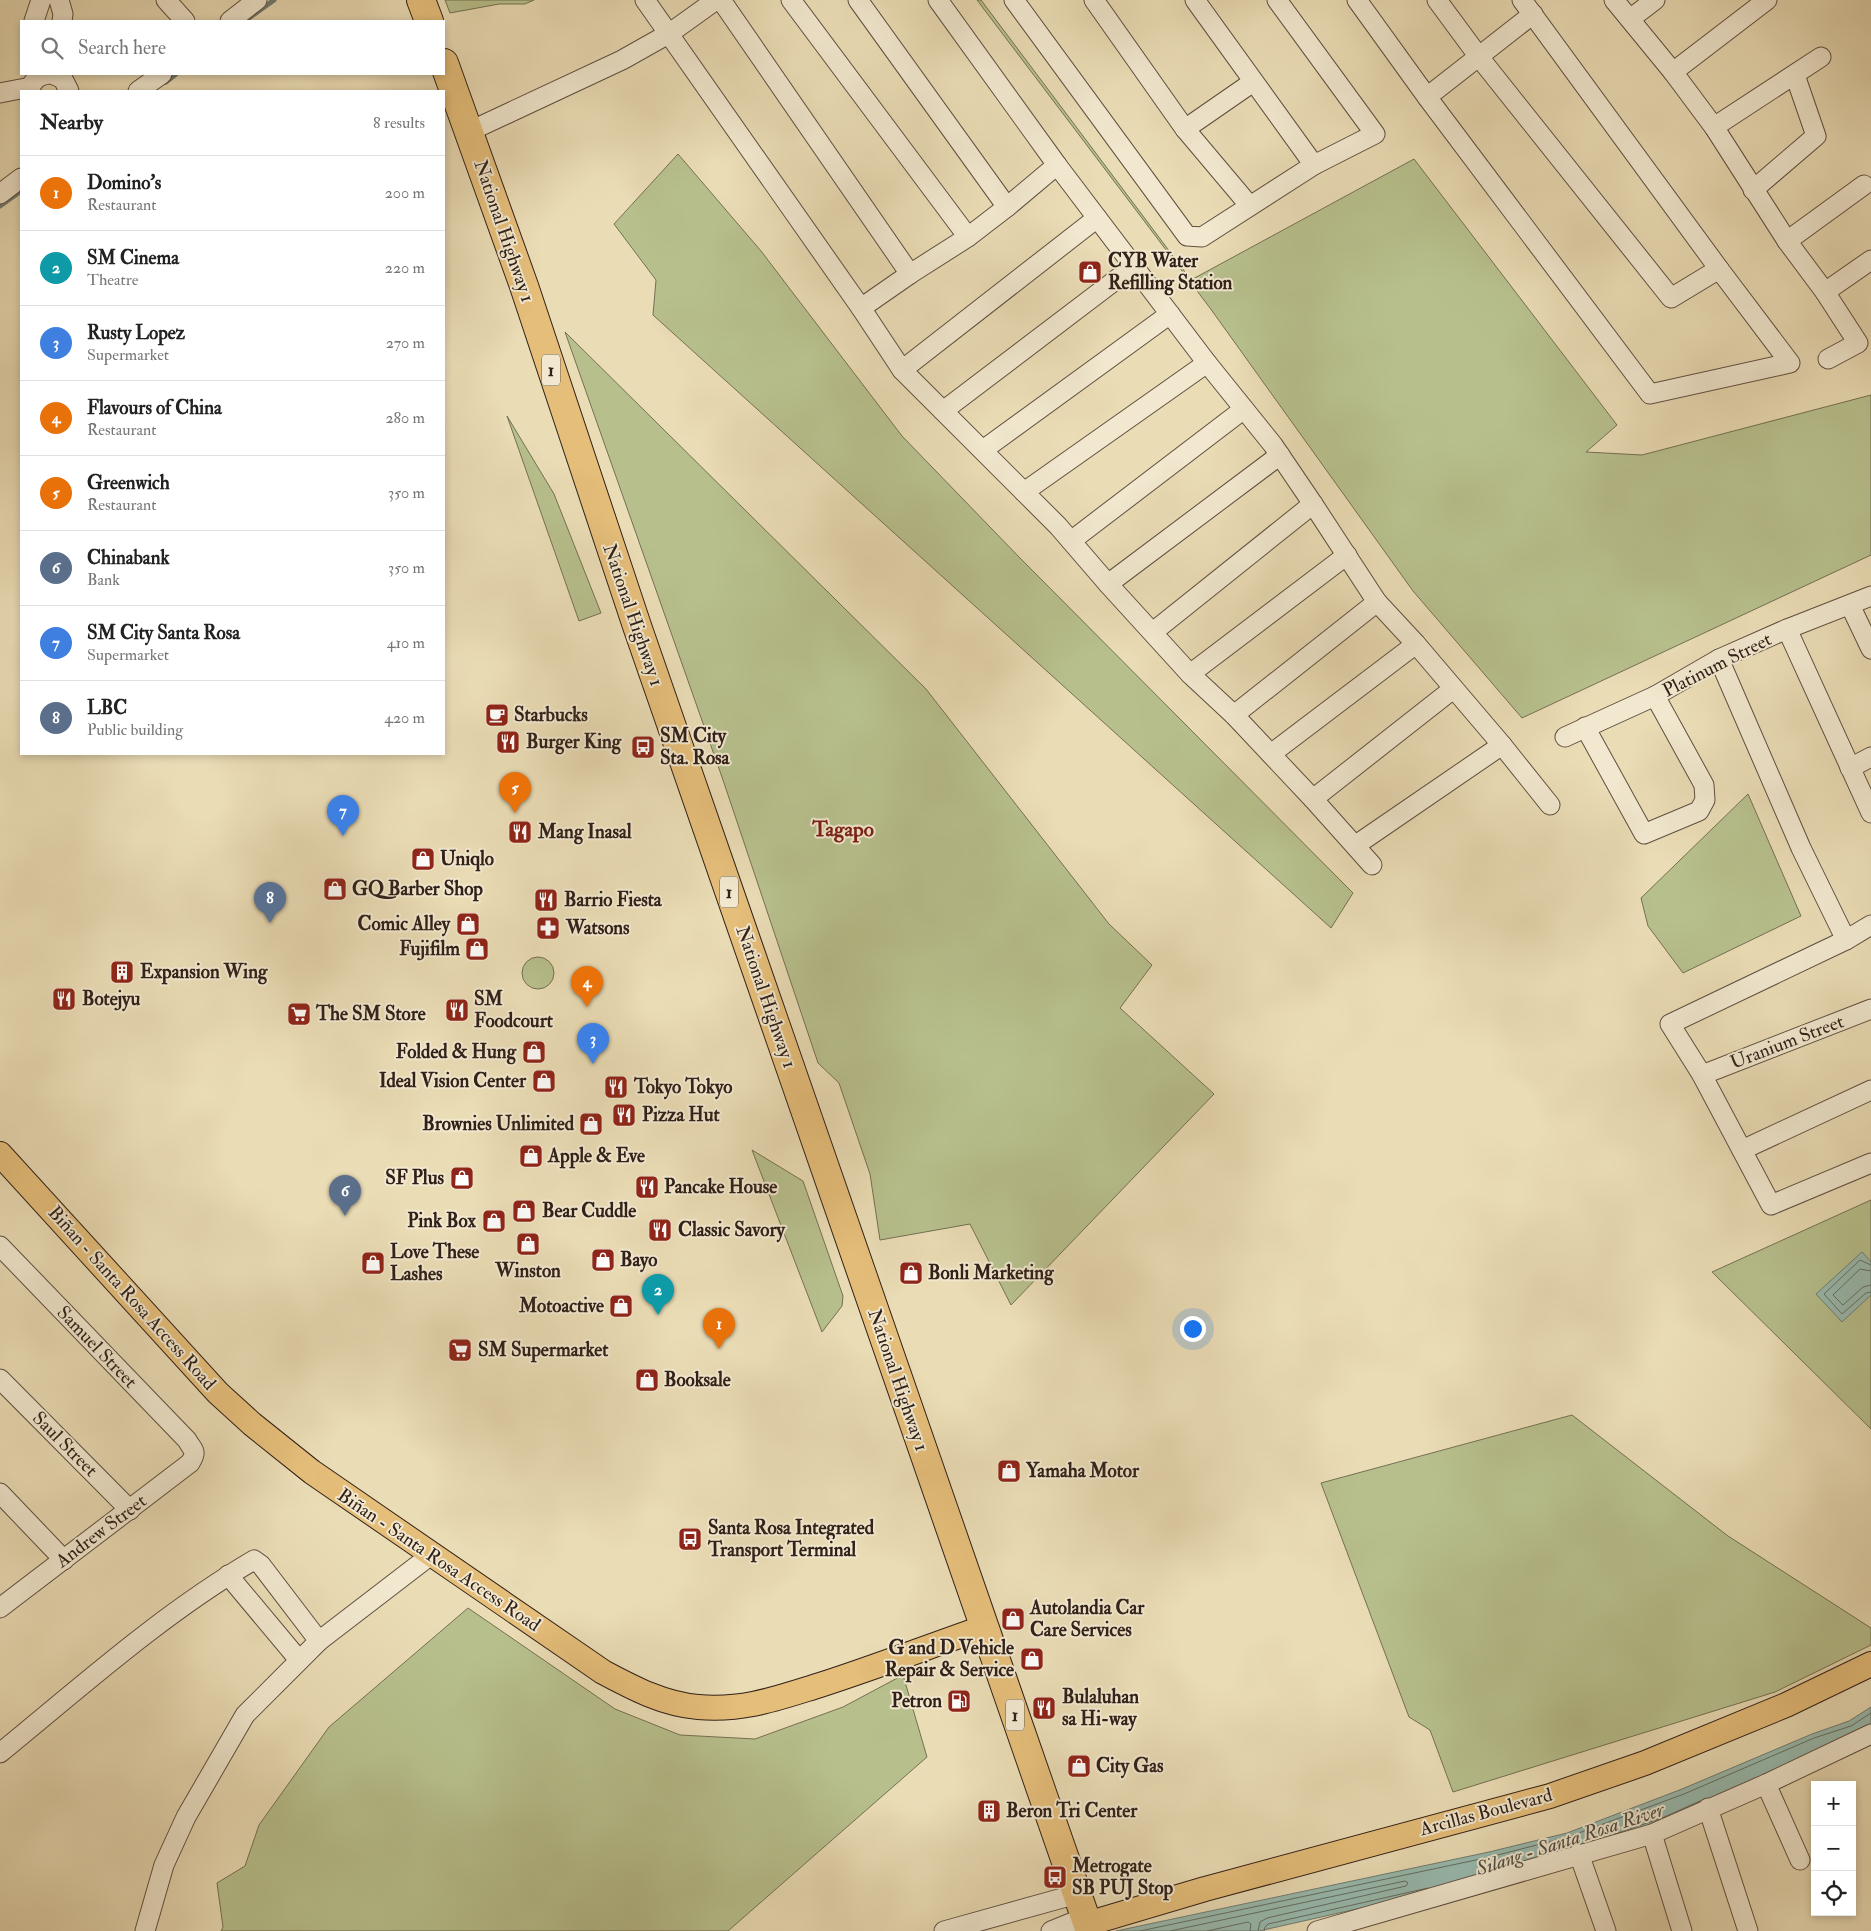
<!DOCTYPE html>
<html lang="en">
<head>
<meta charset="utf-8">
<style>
  body { margin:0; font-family:"IM FELL Double Pica",serif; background:#f2f2f2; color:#222 }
  .controls { position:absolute; right:15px; bottom:15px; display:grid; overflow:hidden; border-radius:0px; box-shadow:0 2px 8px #0003 }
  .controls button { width:45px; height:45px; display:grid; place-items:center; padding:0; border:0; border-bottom:1px solid #e0e0e0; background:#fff; color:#222; font:25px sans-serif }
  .you { position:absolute; left:1192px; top:1328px; width:18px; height:18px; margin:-12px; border:4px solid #fff; border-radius:50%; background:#1a73e8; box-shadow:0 0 0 8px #1a73e833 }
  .badge { display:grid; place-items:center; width:32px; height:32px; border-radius:50%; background:#7c3aed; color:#fff; font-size:16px; font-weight:700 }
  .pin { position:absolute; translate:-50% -41px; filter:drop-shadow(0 1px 2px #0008) }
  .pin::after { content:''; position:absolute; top:26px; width:18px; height:15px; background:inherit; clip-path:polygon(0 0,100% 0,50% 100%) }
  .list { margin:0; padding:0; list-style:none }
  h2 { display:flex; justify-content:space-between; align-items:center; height:65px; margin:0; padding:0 20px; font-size:21px }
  h2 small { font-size:16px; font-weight:400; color:#767676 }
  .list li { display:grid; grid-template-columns:32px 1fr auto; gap:15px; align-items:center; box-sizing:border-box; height:75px; padding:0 20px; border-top:1px solid #e0e0e0 }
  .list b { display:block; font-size:19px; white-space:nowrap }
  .list p { margin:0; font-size:16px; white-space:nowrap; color:#767676 }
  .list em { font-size:16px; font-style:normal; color:#767676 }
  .icon { flex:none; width:28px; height:28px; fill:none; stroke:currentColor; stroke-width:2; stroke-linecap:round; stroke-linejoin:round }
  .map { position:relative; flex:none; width:1871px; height:1931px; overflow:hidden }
  .search { position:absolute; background:#fff; box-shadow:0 2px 8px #0003; left:20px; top:20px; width:425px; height:55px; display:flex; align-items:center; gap:12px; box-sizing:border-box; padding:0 18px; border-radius:0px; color:#767676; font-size:19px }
  .panel { position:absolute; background:#fff; box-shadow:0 2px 8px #0003; left:20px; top:90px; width:425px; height:665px; border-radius:0px }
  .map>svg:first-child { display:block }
  .green { fill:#b7c08d; stroke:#747053 }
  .water { fill:#98bbb0; stroke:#6f7d74 }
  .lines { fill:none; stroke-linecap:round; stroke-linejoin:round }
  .shore { stroke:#646e64; stroke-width:1 }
  .stream { stroke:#6f7d74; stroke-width:5 }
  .minor-casing { stroke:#5f4f40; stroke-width:21 }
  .major-casing { stroke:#312019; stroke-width:26 }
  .highway-casing { stroke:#312019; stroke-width:30 }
  .minor { stroke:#f1e8cf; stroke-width:19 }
  .major { stroke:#e5be7a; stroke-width:24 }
  .highway { stroke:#e5be7a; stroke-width:28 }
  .labels { text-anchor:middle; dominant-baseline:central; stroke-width:4; stroke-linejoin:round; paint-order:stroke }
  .shield { fill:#f1e8cf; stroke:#6b5c50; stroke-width:1 }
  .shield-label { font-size:18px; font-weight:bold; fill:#312019 }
  .street-label { font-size:19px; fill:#312019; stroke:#f1e8cf }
  .poi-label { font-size:19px; font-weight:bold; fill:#312019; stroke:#f1e8cf; text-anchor:start }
  .water-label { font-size:20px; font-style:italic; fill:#504e46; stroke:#f1e8cf }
  .quarter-label { font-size:21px; font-weight:bold; fill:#7a1f14; stroke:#f1e8cf }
</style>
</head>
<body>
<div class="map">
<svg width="1871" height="1931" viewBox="0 0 1871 1931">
  <rect width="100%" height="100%" fill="#eadcb5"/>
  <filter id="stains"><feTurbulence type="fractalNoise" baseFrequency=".004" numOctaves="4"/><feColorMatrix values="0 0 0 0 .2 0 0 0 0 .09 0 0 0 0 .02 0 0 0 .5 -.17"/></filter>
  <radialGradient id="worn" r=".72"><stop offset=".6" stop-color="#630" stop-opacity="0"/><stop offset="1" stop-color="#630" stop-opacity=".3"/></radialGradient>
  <g class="green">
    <polygon points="445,0 534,0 525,4 499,4 450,13"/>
    <polygon points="977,0 981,0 1191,280 1414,159 1617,425 1586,452 1642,455 1871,395 1871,555 1522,718 1413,591 1210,308"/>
    <polygon points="678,154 761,251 902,436 1019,557 1353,893 1331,928 653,315 656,280 614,224"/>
    <polygon points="565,332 926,689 1109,924 1152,965 1120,1008 1214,1094 1011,1305 970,1224 880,1240 870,1174 839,1083 818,1063 723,780"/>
    <polygon points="507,416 554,494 601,613 579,621"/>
    <polygon points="1748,794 1801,916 1683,973 1648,926 1641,898"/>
    <circle cx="538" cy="973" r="16"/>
    <polygon points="752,1150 803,1181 843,1296 842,1306 822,1332"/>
    <polygon points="1871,1200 1871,1429 1712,1272"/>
    <polygon points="1572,1415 1728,1536 1871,1628 1871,1645 1775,1692 1453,1792 1430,1730 1409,1717 1321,1483"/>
    <polygon points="468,1608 615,1709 680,1735 755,1739 843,1707 903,1675 927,1757 728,1931 221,1931 223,1927 217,1883 245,1866 259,1825 329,1727"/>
  </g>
  <g class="water">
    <polygon points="1862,1252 1871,1262 1871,1295 1842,1322 1816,1294"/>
    <polygon points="1871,1707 1871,1732 1664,1822 1494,1878 1259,1931 1116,1931 1489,1852 1567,1833 1682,1789 1812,1734 1849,1721"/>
  </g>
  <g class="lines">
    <g class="shore">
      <polyline points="1871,1265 1860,1260 1824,1294 1842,1314 1866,1293 1871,1292"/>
      <polyline points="1871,1271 1860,1269 1833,1295 1843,1305 1863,1287 1871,1285"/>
      <polyline points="1615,1834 1662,1818 1700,1801"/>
      <polyline points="1140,1931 1490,1857 1568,1837 1684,1794 1814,1738 1851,1726 1871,1713"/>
      <polyline points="1170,1931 1405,1881 1408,1883 1406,1886 1267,1918 1260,1922 1258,1931"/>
      <polyline points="1207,1931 1248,1922 1251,1924 1250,1931"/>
      <polyline points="1264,1931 1265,1927 1268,1924 1428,1888"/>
    </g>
    <g class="stream">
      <polyline points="245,21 274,0"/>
      <polyline points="166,82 176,74"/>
      <polyline points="0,206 21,191"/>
    </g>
    <g class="minor-casing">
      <g id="minor">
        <polyline points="59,0 63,14 62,21"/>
        <polyline points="166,0 185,21"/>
        <polyline points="645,0 861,308 910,274"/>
        <polyline points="721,0 910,274 968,237"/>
        <polyline points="791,0 968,237 1007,207"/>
        <polyline points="858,0 1007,207 1057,165 938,0"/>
        <polyline points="1014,0 1187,236 1202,237 1314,165 1375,134 1277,0"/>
        <polyline points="1094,0 1185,129 1249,205"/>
        <polyline points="1195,0 1314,165"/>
        <polyline points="1357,0 1427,97 1650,394 1790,363 1719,269 1522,0"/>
        <polyline points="1437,0 1479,57 1671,298 1719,269"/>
        <polyline points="1614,0 1673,72 1714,127 1787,241 1825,292 1858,343 1828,359"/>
        <polyline points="1630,19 1655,0"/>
        <polyline points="34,21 41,0"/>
        <polyline points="230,21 257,0"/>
        <polyline points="1673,72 1767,0"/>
        <polyline points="52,74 63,79 69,91"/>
        <path d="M30,91C31,81 39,75 49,74"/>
        <polyline points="138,91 162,74"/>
        <polyline points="0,93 31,87"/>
        <polyline points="1427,97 1533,14"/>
        <polyline points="1714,127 1821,57"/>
        <polyline points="1185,129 1253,82"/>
        <polyline points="468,132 622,60 670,33 716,0"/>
        <polyline points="1057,165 1207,363 1273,445 1313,504 1377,602 1416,644 1502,745 1550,805"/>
        <polyline points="1753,190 1816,136 1795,75"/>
        <polyline points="0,194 21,178"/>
        <polyline points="1787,241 1864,185"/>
        <polyline points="1825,292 1871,260"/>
        <polyline points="861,308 902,370 1058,526 1108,584 1190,674 1234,715 1313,799 1372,865"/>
        <polyline points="902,370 1097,218"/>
        <polyline points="943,411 1134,266"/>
        <polyline points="983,450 1170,314"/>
        <polyline points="1024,492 1207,363"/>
        <polyline points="1071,541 1244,409"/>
        <polyline points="1108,584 1280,455"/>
        <polyline points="1850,605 1871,649"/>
        <polyline points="1787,629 1871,813"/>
        <polyline points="1153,632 1313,504"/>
        <polyline points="1719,659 1801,848 1846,940"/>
        <polyline points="1190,674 1347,555"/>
        <polyline points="1234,715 1377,602"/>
        <polyline points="1585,727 1644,834 1699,811 1705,800 1704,785 1655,696"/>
        <polyline points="1565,737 1655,696 1719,659 1787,629 1871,596"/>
        <polyline points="1271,754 1416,644"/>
        <polyline points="1850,768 1871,757"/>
        <polyline points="1313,799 1453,689"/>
        <polyline points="1356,845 1502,745"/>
        <polyline points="1871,925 1846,940 1670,1024 1702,1075 1771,1205 1871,1163"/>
        <polyline points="1702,1075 1871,1009"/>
        <polyline points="1742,1150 1871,1090"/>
        <path d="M0,1246L187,1440C193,1451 198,1450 190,1463L0,1608"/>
        <polyline points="0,1379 130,1510"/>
        <polyline points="0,1493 64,1560"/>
        <polyline points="228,1575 299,1660"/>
        <path d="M0,1753C82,1686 162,1614 254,1560L261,1565L319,1641"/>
        <polyline points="1766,1784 1800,1860"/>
        <polyline points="1708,1808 1748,1931"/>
        <polyline points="1652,1834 1682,1931"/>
        <polyline points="1579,1854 1606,1931"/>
        <polyline points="145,1931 164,1865 186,1817 245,1715 319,1641 431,1555"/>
        <polyline points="944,1931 1077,1894"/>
        <polyline points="1051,1931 1078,1920 1087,1924"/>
        <polyline points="1317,1931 1652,1834 1766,1784 1871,1734"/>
      </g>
    </g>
    <g class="major-casing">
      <g id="major">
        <path d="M0,1154L218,1393L252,1424L312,1472L603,1672C633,1688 663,1704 698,1707C744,1711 778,1698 820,1685C876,1667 930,1646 985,1627"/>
        <polyline points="1087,1924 1205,1889 1550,1796 1645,1763 1786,1705 1871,1664"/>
      </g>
    </g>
    <g class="highway-casing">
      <g id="highway">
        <polyline points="421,0 429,21"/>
        <polyline points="444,63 524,286 637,626 1090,1931"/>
      </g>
    </g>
    <use href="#minor" class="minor"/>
    <use href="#major" class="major"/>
    <use href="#highway" class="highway"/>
  </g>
  <defs>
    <g id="shop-square" transform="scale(1.25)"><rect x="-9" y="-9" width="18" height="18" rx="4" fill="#8f2418" stroke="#f1e8cf"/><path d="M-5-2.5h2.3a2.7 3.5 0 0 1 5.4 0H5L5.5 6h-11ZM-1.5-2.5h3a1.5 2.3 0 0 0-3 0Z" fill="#fff"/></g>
    <g id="cafe-square" transform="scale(1.25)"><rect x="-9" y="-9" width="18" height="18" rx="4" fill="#8f2418" stroke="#f1e8cf"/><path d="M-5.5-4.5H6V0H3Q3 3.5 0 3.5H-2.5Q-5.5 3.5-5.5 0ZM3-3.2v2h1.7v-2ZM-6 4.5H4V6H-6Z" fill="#fff"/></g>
    <g id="restaurant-square" transform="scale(1.25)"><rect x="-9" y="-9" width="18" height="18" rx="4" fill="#8f2418" stroke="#f1e8cf"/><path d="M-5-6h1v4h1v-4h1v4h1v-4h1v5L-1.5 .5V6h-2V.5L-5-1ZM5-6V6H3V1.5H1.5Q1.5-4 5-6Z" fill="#fff"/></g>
    <g id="bus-square" transform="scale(1.25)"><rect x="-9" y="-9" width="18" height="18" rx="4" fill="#8f2418" stroke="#f1e8cf"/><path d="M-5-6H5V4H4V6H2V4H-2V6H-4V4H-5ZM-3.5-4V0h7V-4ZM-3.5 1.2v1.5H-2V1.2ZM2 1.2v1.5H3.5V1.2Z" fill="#fff"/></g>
    <g id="pharmacy-square" transform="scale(1.25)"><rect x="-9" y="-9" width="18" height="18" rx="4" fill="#8f2418" stroke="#f1e8cf"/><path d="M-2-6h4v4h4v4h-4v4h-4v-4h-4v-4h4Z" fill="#fff"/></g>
    <g id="building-square" transform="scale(1.25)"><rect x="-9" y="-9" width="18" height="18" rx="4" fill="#8f2418" stroke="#f1e8cf"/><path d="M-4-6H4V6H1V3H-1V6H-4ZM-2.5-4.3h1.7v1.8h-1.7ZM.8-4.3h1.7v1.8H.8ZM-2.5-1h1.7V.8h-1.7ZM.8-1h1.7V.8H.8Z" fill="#fff"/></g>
    <g id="supermarket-square" transform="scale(1.25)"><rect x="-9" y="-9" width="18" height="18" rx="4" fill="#8f2418" stroke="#f1e8cf"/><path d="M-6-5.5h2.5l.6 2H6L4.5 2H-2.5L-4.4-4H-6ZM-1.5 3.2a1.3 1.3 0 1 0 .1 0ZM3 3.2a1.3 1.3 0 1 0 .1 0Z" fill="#fff"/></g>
    <g id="fuel-square" transform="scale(1.25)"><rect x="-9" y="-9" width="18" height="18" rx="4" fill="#8f2418" stroke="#f1e8cf"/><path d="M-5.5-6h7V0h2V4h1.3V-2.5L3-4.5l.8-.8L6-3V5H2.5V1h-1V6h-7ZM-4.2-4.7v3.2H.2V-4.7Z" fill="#fff"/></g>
  </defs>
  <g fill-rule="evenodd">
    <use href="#shop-square" x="1090" y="272"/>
    <use href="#cafe-square" x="497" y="715"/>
    <use href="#restaurant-square" x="508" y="742"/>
    <use href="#bus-square" x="643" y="747"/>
    <use href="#restaurant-square" x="520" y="832"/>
    <use href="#shop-square" x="423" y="859"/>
    <use href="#shop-square" x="335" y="889"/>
    <use href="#restaurant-square" x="546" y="900"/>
    <use href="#shop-square" x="468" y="924"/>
    <use href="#pharmacy-square" x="548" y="928"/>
    <use href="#shop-square" x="477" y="949"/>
    <use href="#building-square" x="122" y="972"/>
    <use href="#restaurant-square" x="64" y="999"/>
    <use href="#restaurant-square" x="457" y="1010"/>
    <use href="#supermarket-square" x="299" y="1014"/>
    <use href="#shop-square" x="534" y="1052"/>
    <use href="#shop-square" x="544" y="1081"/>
    <use href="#restaurant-square" x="616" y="1087"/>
    <use href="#restaurant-square" x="624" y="1115"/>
    <use href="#shop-square" x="591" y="1124"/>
    <use href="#shop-square" x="531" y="1156"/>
    <use href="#shop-square" x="462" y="1178"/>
    <use href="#restaurant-square" x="647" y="1187"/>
    <use href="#shop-square" x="524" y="1211"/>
    <use href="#shop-square" x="494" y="1221"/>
    <use href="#restaurant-square" x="660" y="1230"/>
    <use href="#shop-square" x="528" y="1244"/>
    <use href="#shop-square" x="603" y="1260"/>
    <use href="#shop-square" x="373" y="1263"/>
    <use href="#shop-square" x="911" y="1273"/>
    <use href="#shop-square" x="621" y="1306"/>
    <use href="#supermarket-square" x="460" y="1350"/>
    <use href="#shop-square" x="647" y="1380"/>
    <use href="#shop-square" x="1009" y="1471"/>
    <use href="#bus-square" x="690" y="1539"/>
    <use href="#shop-square" x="1013" y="1619"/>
    <use href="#shop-square" x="1032" y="1659"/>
    <use href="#fuel-square" x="959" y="1701"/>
    <use href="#restaurant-square" x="1044" y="1708"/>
    <use href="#shop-square" x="1079" y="1766"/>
    <use href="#building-square" x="989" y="1811"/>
    <use href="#bus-square" x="1055" y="1877"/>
  </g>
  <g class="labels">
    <g class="shield">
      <rect x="542" y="354.5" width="18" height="31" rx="4"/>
      <rect x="720" y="876.5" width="18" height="31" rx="4"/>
      <rect x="1006" y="1699.5" width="18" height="31" rx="4"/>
    </g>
    <g class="shield-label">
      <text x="551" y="370">1</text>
      <text x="729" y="892">1</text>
      <text x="1015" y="1715">1</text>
    </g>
    <g class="street-label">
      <text transform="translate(504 231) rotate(71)">National Highway 1</text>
      <text transform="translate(633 615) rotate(71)">National Highway 1</text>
      <text transform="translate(1717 665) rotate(-27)">Platinum Street</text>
      <text transform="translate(766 997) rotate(71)">National Highway 1</text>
      <text transform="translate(1787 1042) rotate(-21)">Uranium Street</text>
      <text transform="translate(132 1298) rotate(48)">Biñan - Santa Rosa Access Road</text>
      <text transform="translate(97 1347) rotate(46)">Samuel Street</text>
      <text transform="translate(898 1380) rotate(71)">National Highway 1</text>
      <text transform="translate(65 1444) rotate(45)">Saul Street</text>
      <text transform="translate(101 1531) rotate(-37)">Andrew Street</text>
      <text transform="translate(439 1560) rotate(34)">Biñan - Santa Rosa Access Road</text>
      <text transform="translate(1486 1812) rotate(-15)">Arcillas Boulevard</text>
    </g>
    <g class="poi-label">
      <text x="1108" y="261">CYB Water<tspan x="1108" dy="22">Refilling Station</tspan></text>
      <text x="514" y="715">Starbucks</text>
      <text x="660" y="736">SM City<tspan x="660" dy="22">Sta. Rosa</tspan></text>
      <text x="526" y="742">Burger King</text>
      <text x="538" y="832">Mang Inasal</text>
      <text x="440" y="859">Uniqlo</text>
      <text x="352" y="889">GQ Barber Shop</text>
      <text x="564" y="900">Barrio Fiesta</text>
      <text x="450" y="924" text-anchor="end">Comic Alley</text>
      <text x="566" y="928">Watsons</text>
      <text x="460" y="949" text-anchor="end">Fujifilm</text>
      <text x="140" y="972">Expansion Wing</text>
      <text x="82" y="999">Botejyu</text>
      <text x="474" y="999">SM<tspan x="474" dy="22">Foodcourt</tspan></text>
      <text x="316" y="1014">The SM Store</text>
      <text x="516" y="1052" text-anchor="end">Folded &amp; Hung</text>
      <text x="526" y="1081" text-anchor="end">Ideal Vision Center</text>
      <text x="634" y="1087">Tokyo Tokyo</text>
      <text x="642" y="1115">Pizza Hut</text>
      <text x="574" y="1124" text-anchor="end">Brownies Unlimited</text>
      <text x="548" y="1156">Apple &amp; Eve</text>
      <text x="444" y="1178" text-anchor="end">SF Plus</text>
      <text x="664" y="1187">Pancake House</text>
      <text x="542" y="1211">Bear Cuddle</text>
      <text x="476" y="1221" text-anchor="end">Pink Box</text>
      <text x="678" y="1230">Classic Savory</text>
      <text x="390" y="1252">Love These<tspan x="390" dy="22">Lashes</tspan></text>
      <text x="620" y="1260">Bayo</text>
      <text x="528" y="1271" text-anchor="middle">Winston</text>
      <text x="928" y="1273">Bonli Marketing</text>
      <text x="604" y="1306" text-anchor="end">Motoactive</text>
      <text x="478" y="1350">SM Supermarket</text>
      <text x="664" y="1380">Booksale</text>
      <text x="1026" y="1471">Yamaha Motor</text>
      <text x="708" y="1528">Santa Rosa Integrated<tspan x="708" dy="22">Transport Terminal</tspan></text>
      <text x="1030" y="1608">Autolandia Car<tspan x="1030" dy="22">Care Services</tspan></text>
      <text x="1014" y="1648" text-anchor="end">G and D Vehicle<tspan x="1014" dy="22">Repair &amp; Service</tspan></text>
      <text x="1062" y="1697">Bulaluhan<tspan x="1062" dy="22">sa Hi-way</tspan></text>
      <text x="942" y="1701" text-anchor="end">Petron</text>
      <text x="1096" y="1766">City Gas</text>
      <text x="1006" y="1811">Beron Tri Center</text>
      <text x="1072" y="1866">Metrogate<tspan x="1072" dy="22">SB PUJ Stop</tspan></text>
    </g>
    <g class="water-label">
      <text transform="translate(1570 1839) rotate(-18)">Silang - Santa Rosa River</text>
    </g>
    <g class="quarter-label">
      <text x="843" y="829">Tagapo</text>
    </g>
  </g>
  <rect width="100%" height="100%" filter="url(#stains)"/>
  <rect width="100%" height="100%" fill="url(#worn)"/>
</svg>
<div class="controls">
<button>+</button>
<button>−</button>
<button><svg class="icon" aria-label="locate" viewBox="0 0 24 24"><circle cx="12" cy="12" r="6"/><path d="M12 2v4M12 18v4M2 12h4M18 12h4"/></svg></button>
</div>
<div class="you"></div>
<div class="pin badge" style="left:719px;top:1349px;background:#e8710a">1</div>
<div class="pin badge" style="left:658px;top:1315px;background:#0f9aa8">2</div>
<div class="pin badge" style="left:593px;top:1064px;background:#3f7fe0">3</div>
<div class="pin badge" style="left:587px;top:1007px;background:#e8710a">4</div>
<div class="pin badge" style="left:515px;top:813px;background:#e8710a">5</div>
<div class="pin badge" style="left:345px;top:1216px;background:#5c6f8a">6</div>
<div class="pin badge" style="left:343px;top:836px;background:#3f7fe0">7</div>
<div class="pin badge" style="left:270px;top:923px;background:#5c6f8a">8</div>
<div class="search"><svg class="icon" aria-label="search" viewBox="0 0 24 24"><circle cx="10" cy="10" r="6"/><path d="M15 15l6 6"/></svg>Search here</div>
<section class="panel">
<h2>Nearby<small>8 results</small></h2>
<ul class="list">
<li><span class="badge" style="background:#e8710a">1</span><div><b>Domino's</b><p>Restaurant</p></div><em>200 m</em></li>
<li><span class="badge" style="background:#0f9aa8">2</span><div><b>SM Cinema</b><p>Theatre</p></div><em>220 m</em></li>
<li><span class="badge" style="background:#3f7fe0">3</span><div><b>Rusty Lopez</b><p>Supermarket</p></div><em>270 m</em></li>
<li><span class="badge" style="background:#e8710a">4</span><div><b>Flavours of China</b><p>Restaurant</p></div><em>280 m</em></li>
<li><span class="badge" style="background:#e8710a">5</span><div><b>Greenwich</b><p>Restaurant</p></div><em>350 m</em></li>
<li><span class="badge" style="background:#5c6f8a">6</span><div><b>Chinabank</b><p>Bank</p></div><em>350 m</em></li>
<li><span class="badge" style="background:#3f7fe0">7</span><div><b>SM City Santa Rosa</b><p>Supermarket</p></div><em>410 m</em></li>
<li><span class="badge" style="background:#5c6f8a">8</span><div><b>LBC</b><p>Public building</p></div><em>420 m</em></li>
</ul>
</section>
</div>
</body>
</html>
